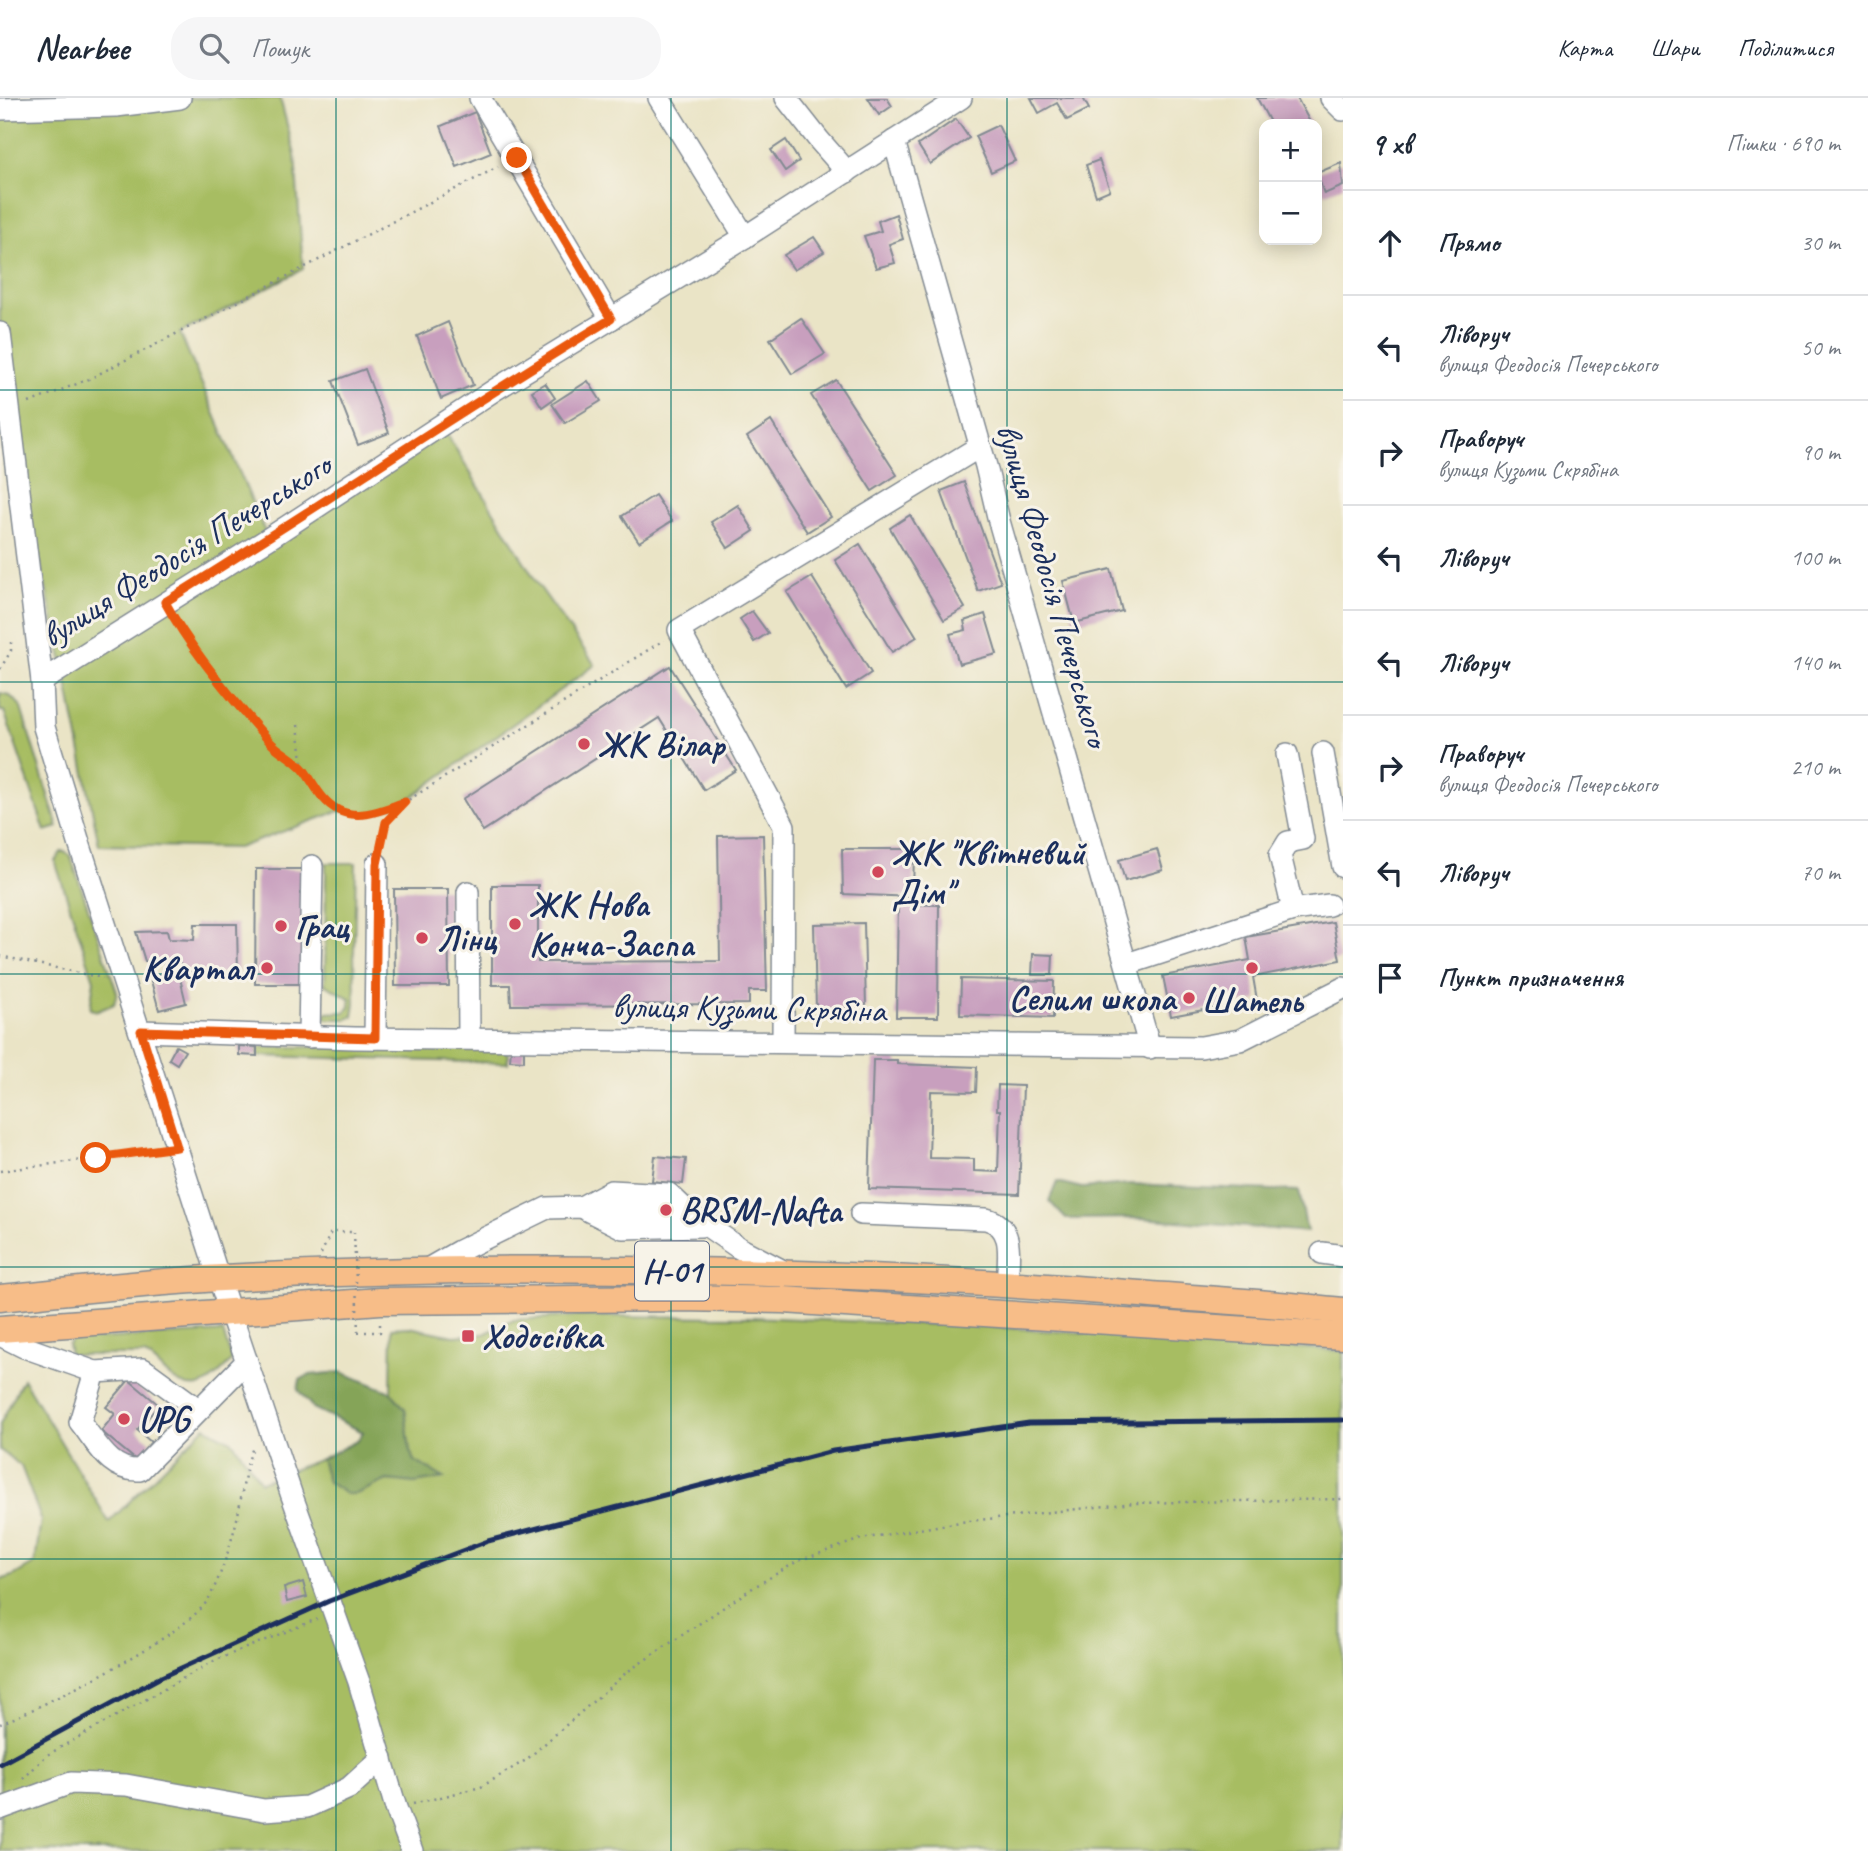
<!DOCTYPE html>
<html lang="uk">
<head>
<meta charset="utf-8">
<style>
  body { margin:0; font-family:Caveat,sans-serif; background:#f6f6f7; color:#1f2937 }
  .controls { position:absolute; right:21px; top:21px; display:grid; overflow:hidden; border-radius:14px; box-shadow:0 4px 18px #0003 }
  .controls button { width:63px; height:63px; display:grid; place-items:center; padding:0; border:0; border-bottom:2px solid #e0e1e3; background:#fff; color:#1f2937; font:35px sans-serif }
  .stop { position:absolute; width:21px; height:21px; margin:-16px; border:5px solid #ea580c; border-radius:50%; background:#fff }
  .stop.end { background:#ea580c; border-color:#fff; box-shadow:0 2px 7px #0008 }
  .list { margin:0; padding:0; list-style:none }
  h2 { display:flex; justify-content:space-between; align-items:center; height:91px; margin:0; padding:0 28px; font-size:30px }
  h2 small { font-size:23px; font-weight:400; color:#747a83 }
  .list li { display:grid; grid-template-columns:46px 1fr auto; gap:21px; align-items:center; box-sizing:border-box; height:105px; padding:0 28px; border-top:2px solid #e0e1e3 }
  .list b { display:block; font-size:26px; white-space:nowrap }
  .list p { margin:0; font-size:23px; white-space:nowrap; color:#747a83 }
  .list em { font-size:23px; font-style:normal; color:#747a83 }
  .icon { flex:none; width:38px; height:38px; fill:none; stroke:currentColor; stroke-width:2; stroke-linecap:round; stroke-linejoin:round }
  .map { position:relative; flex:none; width:1343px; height:1753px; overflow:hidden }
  header { display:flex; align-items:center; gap:42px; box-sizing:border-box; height:98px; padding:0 35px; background:#fff; border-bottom:2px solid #e0e1e3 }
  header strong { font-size:33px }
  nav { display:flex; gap:38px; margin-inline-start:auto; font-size:24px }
  .search { width:490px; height:63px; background:#f6f6f7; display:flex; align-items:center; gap:18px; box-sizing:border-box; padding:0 24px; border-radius:28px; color:#747a83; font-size:26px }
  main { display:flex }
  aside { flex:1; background:#fff }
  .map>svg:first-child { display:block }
  .green { fill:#a7bd62; stroke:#617660; stroke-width:2 }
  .forest { fill:#85a458; stroke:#506a5b; stroke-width:2 }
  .building { fill:#c89fbe }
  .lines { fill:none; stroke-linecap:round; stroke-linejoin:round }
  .minor-casing { stroke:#828a92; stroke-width:24 }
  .major-casing { stroke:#828a92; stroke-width:29 }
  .path { stroke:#828a92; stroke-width:2.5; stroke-dasharray:2 5; stroke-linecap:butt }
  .minor { stroke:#fff; stroke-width:21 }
  .major { stroke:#f7bd88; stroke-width:26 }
  .rail { stroke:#1b2f5e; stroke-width:5 }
  .path-bridge { stroke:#828a92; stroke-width:2.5; stroke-dasharray:2 5; stroke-linecap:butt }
  .route { stroke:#ea580c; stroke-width:9 }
  .grid { fill:none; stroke:#0f766e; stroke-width:2; stroke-opacity:0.55 }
  .poi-dot { fill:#d1495b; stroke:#f7f3e8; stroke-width:2.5 }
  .labels { text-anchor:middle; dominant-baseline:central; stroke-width:6; stroke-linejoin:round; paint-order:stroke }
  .shield { fill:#f7f3e8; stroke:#5d6a87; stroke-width:2 }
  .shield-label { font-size:33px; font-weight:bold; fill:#1b2f5e }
  .street-label { font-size:35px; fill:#1b2f5e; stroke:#f7f3e8 }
  .poi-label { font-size:35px; font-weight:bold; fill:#1b2f5e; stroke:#f7f3e8; text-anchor:start }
</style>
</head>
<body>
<header>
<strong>Nearbee</strong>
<div class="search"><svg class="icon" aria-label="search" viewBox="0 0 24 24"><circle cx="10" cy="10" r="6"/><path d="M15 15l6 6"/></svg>Пошук</div>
<nav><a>Карта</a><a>Шари</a><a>Поділитися</a></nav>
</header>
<main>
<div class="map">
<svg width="1343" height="1753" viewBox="0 0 1343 1753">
  <rect width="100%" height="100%" fill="#f7f3e8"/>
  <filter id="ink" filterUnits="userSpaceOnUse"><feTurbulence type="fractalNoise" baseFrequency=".0143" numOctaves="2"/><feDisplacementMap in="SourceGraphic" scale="14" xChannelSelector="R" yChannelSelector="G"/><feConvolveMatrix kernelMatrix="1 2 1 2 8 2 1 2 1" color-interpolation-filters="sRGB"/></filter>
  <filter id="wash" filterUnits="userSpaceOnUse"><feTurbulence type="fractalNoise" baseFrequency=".00686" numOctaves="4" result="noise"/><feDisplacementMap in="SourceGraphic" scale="28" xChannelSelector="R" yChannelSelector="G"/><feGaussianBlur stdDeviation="1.57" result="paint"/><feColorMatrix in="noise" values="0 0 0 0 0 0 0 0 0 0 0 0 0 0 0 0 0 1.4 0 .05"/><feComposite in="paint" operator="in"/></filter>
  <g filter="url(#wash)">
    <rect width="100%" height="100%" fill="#eae4c6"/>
    <g class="green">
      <polygon points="0,0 280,0 295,57 303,171 180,235 268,441 442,328 539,488 595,567 405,704 369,717 339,713 238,750 99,747 64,569 11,339 0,235"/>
      <polygon points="0,595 9,597 20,607 58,729 45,733 4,613 0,613"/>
      <polygon points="62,753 70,757 117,894 114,906 98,913 90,911 94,882 55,763"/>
      <polygon points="326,765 356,765 354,854 355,905 353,918 346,921 325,921 326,915 345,914 350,909 350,900 325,887"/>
      <polygon points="257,949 507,949 508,965 257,958"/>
      <polygon points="579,1218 750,1219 993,1229 1343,1253 1343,1753 0,1753 0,1482 13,1478 35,1465 41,1421 21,1368 0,1352 0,1326 23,1281 109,1424 205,1329 233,1344 261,1384 321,1361 328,1384 356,1396 387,1382 415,1385 443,1380 415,1363 410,1354 405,1311 391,1294 392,1230 409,1229 454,1238 484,1236 514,1222"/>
      <path d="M223,1234L232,1262C210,1286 194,1301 166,1275C159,1268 153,1260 144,1257H70L68,1246L72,1242Z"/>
    </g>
    <g class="forest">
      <polygon points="1057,1084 1082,1090 1130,1086 1299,1093 1307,1134 1142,1120 1066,1121 1049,1103"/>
      <polygon points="341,1274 391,1294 405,1311 410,1354 415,1363 444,1380 415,1385 387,1382 356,1396 346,1396 328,1384 321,1361 357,1343 363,1334 313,1310 298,1292 300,1282 309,1277"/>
    </g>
    <g id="blocks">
      <g class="building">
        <polygon points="868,0 887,0 892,8 879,17"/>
        <polygon points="1031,0 1083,0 1089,11 1067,22 1057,5 1039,15"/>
        <polygon points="1257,0 1297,0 1311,26 1271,26"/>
        <polygon points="475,14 491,55 457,69 441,28"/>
        <polygon points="956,21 969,40 930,66 918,47"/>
        <polygon points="998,27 1015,63 991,74 975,38"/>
        <polygon points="786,42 799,63 785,73 771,52"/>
        <polygon points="1099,62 1110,92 1096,98 1086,67"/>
        <polygon points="1341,65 1343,88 1324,96 1317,75"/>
        <polygon points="896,116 903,141 889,146 895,165 876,170 864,138 881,133 878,123"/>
        <polygon points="814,139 824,154 794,172 784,157"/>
        <polygon points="801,220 825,256 792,276 770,241"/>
        <polygon points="448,224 473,287 441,301 417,238"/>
        <polygon points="365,271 389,335 358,347 333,283"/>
        <polygon points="836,282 897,377 872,393 811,297"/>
        <polygon points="588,283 601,303 565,325 552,306"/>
        <polygon points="545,285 555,300 542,309 532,293"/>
        <polygon points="771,323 831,419 807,434 747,339"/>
        <polygon points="964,384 1001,485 978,493 941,393"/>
        <polygon points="655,397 672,423 639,444 622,418"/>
        <polygon points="738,407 754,433 728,450 711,424"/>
        <polygon points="910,417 965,510 944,522 890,430"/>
        <polygon points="860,446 917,539 892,554 835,462"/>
        <polygon points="1111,471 1122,513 1074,525 1063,483"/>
        <polygon points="812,479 871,575 846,591 787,494"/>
        <polygon points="752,513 768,535 754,544 740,521"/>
        <polygon points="985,516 997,556 959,566 950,536 966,532 964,523"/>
        <polygon points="670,568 736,672 704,692 659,620 483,733 463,701"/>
        <polygon points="763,737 767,893 749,893 749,906 511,907 510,887 492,887 492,787 538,787 538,864 720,863 718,738"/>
        <polygon points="842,751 914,751 913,799 843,796"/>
        <polygon points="1157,751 1163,772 1125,783 1119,762"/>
        <polygon points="256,771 308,771 307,886 255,886"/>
        <polygon points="394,791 448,791 449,888 395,888"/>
        <polygon points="898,806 939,807 938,919 896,919"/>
        <polygon points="1333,824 1340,862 1253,879 1257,902 1171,918 1163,878 1250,862 1246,839"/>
        <polygon points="864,825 866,910 816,911 814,826"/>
        <polygon points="195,826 237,826 238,876 180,873 180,866 145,863 136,834 167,833 169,841 194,842"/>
        <polygon points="1033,856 1053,857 1052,877 1032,877"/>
        <polygon points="178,872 186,905 159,912 150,879"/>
        <polygon points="961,881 1054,883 1053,920 960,917"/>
        <polygon points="176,948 185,953 177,966 169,961"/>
        <polygon points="239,948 257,949 257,958 239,957"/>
        <polygon points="511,951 524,951 524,963 510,962"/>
        <polygon points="873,962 897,962 897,966 977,969 976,994 931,993 929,1060 974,1061 974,1073 998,1074 1000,1012 997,1012 998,987 1023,988 1019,1096 869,1091"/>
        <polygon points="655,1058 686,1061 683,1086 652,1083"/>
        <polygon points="129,1282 159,1307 137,1332 151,1344 136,1362 101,1333 115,1316 106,1309"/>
        <polygon points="303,1484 307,1499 287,1504 284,1490"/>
      </g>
    </g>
  </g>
  <g filter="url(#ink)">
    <use href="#blocks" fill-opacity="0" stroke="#828a92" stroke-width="2"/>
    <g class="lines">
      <g class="minor-casing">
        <g id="minor">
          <polyline points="480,0 611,221"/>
          <polyline points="659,0 745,139"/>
          <polyline points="786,0 819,42 847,74"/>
          <polyline points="1331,0 1343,12"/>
          <polyline points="0,11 116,8 180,0"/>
          <polyline points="894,43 986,368 999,423 1150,950"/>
          <polyline points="0,235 42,583"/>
          <polyline points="1323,655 1343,769"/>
          <polyline points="1287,656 1303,741 1288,744 1280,757 1293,812"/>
          <polyline points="468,794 469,940"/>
          <polyline points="1127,866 1293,812 1329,807"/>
          <polyline points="140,933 355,940 1201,949 1240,942 1343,890"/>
          <polyline points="309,939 312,768"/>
          <polyline points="375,940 377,766"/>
          <polyline points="783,943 784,728 679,532 979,349"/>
          <polyline points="583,1108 611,1093 669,1096 690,1116"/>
          <polyline points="587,1112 623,1130 701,1128"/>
          <path d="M861,1116L986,1121C1016,1128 1008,1161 1007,1186"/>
          <polyline points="1322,1155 1343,1158"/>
          <polyline points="424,1173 459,1153 547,1110 581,1109 649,1111 690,1116 739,1150 787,1175"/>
          <path d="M0,1237L24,1249L95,1274L80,1324C97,1345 110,1374 140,1372L247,1263"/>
          <polyline points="95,1274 143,1271 198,1311"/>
          <polyline points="0,1711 71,1685 126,1687 264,1712 307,1709 349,1690 382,1660"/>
          <polyline points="412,1753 396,1710 359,1584 292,1398 219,1181 80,748 44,629 42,583 268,441 496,291 745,139 961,0"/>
        </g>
      </g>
      <g class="major-casing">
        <g id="major">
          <path d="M0,1200C74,1193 148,1184 222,1180C524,1164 827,1171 1127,1195C1199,1201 1271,1205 1343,1213"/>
          <polyline points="0,1231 380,1203 681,1200 783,1202 1343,1238"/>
        </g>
      </g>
      <g class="path">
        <polyline points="29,305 89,281 498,69"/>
        <polyline points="176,522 199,555 273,647 303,670"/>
        <polyline points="0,571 11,553 11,541"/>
        <polyline points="298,627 303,670 321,699 339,713 369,717 402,705"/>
        <polyline points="381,747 385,724 405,704 664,542"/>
        <polyline points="0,858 103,880"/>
        <polyline points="0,1073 156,1052"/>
        <polyline points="321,1156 331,1134 354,1134"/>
        <polyline points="358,1234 380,1234 380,1225"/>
        <path d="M0,1626C42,1609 190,1536 209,1500C221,1478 230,1449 236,1425C243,1398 243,1372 254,1347"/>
        <polyline points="23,1681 47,1657 214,1563 317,1521"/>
        <polyline points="413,1706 481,1689 526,1662 627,1574 754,1489 798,1463 861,1441 960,1424 1133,1405 1343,1401"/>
      </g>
      <use href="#minor" class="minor"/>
      <use href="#major" class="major"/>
      <polyline class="rail" points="0,1666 159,1580 329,1503 488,1443 833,1353 1029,1325 1343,1322"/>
      <polyline class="path-bridge" points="354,1134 358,1234"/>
    </g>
  </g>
  <g class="lines" filter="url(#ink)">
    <path class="route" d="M96,1060L177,1049L141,933L375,940L377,766L386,724L405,704C384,711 360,723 338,712C321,703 315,687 304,672C295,661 281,655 271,645C235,605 191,552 165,504C315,412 460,312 611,221L517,60"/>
  </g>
  <path class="grid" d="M336,0V1753M671,0V1753M1007,0V1753M0,292H1343M0,584H1343M0,876H1343M0,1169H1343M0,1461H1343"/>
  <g class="poi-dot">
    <circle cx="584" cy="646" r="7"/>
    <circle cx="878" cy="774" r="7"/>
    <circle cx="515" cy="826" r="7"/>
    <circle cx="281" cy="828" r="7"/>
    <circle cx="422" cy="840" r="7"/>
    <circle cx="267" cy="870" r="7"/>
    <circle cx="1252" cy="870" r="7"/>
    <circle cx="1189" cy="900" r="7"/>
    <circle cx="666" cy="1112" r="7"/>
    <rect x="461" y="1231" width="14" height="14" rx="3.5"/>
    <circle cx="124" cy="1321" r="7"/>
  </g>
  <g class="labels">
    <rect class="shield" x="635" y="1143.5" width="74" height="59" rx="5"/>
    <g class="shield-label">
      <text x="672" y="1173">Н-01</text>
    </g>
    <g class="street-label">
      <text transform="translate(186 452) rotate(-32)">вулиця Феодосія Печерського</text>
      <text transform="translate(1053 487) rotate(74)">вулиця Феодосія Печерського</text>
      <text transform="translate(749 910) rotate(1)">вулиця Кузьми Скрябіна</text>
    </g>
    <g class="poi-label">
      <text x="598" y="646">ЖК Вілар</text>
      <text x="892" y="754">ЖК "Квітневий<tspan x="892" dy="40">Дім"</tspan></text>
      <text x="529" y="806">ЖК Нова<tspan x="529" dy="40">Конча-Заспа</tspan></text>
      <text x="295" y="828">Грац</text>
      <text x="436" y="840">Лінц</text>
      <text x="253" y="870" text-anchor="end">Квартал</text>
      <text x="1175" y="900" text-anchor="end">Селим школа</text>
      <text x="1252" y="902" text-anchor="middle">Шатель</text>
      <text x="680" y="1112">BRSM-Nafta</text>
      <text x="482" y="1238">Ходосівка</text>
      <text x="138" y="1321">UPG</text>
    </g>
  </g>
</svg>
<div class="controls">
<button>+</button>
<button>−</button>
</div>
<div class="stop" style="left:96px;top:1060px"></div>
<div class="stop end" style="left:517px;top:60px"></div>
</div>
<aside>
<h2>9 хв<small>Пішки · 690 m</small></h2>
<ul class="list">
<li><svg class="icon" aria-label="ahead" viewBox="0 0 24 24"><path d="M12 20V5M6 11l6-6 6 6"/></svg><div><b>Прямо</b></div><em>30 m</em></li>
<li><svg class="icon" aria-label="left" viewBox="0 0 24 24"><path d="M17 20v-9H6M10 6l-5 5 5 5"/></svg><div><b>Ліворуч</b><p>вулиця Феодосія Печерського</p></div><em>50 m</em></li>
<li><svg class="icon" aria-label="right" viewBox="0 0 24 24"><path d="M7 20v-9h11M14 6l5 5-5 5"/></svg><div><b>Праворуч</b><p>вулиця Кузьми Скрябіна</p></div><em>90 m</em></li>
<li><svg class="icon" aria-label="left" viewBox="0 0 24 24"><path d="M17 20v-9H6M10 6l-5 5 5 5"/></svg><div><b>Ліворуч</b></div><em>100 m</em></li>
<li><svg class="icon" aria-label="left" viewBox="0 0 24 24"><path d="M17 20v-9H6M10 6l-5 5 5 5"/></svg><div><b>Ліворуч</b></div><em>140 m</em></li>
<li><svg class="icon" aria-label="right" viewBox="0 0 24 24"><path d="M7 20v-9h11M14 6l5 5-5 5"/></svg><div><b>Праворуч</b><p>вулиця Феодосія Печерського</p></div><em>210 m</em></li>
<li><svg class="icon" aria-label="left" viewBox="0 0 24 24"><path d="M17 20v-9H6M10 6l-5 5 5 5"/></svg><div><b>Ліворуч</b></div><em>70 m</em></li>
<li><svg class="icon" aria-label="arrive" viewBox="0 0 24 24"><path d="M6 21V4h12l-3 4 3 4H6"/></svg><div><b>Пункт призначення</b></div></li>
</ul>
</aside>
</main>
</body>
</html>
